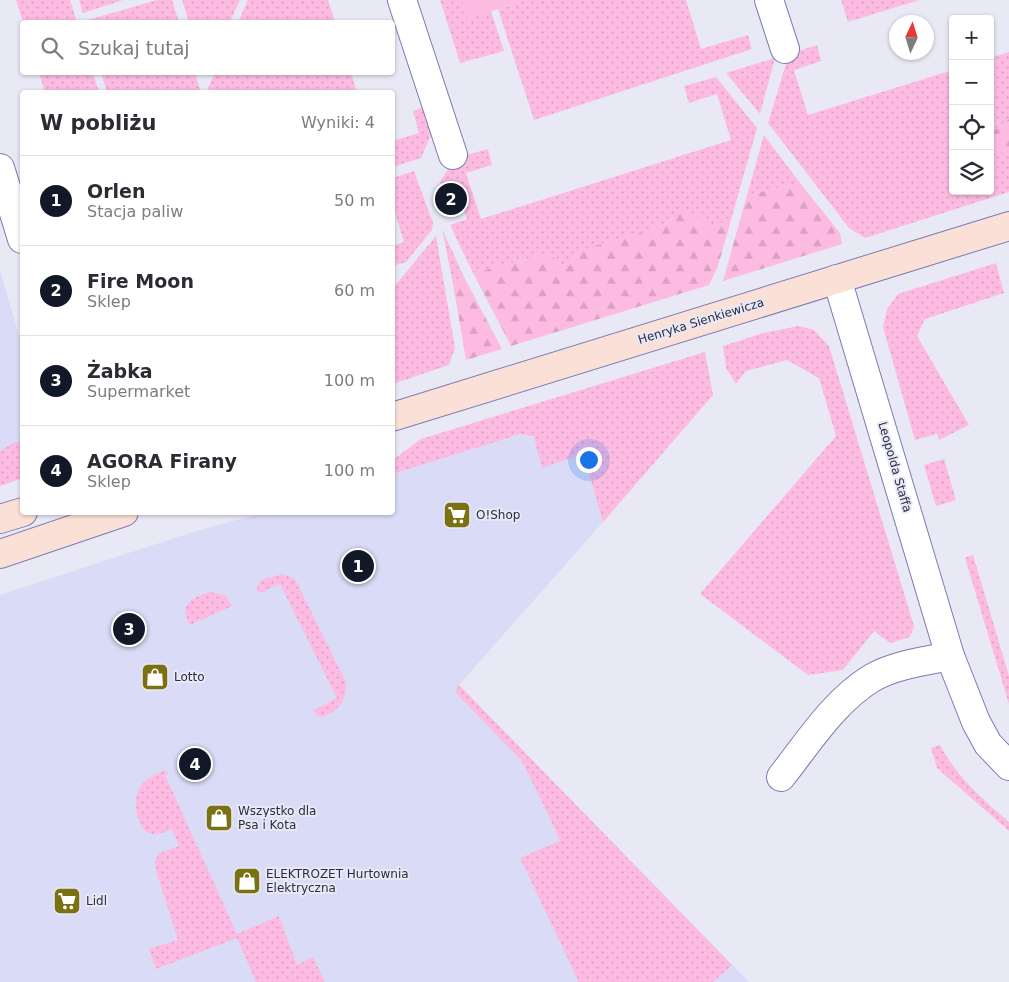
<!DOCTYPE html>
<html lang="pl">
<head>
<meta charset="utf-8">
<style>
  body { margin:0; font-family:"DejaVu Sans",sans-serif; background:#f7f7f7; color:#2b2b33 }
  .controls { position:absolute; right:15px; top:15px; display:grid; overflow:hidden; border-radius:5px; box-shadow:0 1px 4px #0004 }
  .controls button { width:45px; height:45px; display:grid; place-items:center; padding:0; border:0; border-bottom:1px solid #e1e1e2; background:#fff; color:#2b2b33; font:25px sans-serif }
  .compass { position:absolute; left:889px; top:15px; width:45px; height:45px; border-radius:50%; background:#fff; box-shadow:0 1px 4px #0004; rotate:4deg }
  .you { position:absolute; left:588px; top:459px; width:18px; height:18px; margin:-12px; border:4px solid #fff; border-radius:50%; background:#1a73e8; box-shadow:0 0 0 8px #1a73e833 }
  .badge { display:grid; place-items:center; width:32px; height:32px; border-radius:50%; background:#111827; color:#fff; font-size:16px; font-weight:700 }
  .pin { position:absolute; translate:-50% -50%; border:2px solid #fff; box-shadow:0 1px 5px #0006 }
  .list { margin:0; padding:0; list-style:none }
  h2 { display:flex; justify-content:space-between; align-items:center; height:65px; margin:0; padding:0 20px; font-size:21px }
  h2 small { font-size:16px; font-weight:400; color:#7c7c81 }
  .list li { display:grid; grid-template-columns:32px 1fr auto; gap:15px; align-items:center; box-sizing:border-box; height:90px; padding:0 20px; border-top:1px solid #e1e1e2 }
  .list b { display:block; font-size:19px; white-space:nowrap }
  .list p { margin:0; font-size:16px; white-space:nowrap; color:#7c7c81 }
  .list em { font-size:16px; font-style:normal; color:#7c7c81 }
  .icon { flex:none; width:28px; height:28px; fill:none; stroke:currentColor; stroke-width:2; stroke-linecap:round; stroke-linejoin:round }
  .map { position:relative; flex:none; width:1009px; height:982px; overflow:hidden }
  .search { position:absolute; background:#fff; box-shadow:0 1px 4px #0004; left:20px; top:20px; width:375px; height:55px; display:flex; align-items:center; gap:12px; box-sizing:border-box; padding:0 18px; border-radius:5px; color:#7c7c81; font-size:19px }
  .panel { position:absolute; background:#fff; box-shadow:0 1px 4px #0004; left:20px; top:90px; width:375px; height:425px; border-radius:5px }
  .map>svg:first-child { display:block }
  .built { fill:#d9dbf7 }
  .grass { fill:url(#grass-dots) }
  .forest { fill:url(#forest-firs) }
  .green { fill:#fdbbe2 }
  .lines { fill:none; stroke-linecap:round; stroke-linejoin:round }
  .street-casing { stroke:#7a7bb4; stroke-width:30 }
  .secondary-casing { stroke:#7a7bb4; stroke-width:30 }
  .street { stroke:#fff; stroke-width:28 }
  .secondary { stroke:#fae0d6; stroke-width:28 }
  .labels { text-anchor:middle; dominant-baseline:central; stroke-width:4; stroke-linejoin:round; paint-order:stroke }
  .street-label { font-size:12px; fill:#2c2d44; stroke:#e8e9f5 }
  .poi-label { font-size:12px; fill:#2c2d44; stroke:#e8e9f5; text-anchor:start }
</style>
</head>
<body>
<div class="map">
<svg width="1009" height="982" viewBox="0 0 1009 982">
  <defs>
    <pattern id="grass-dots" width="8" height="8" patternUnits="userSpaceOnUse" patternTransform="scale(1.25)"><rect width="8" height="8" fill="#fdbbe2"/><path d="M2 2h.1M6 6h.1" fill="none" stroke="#d9a1c3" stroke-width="1.8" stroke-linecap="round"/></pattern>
    <pattern id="forest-firs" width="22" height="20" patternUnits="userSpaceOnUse" patternTransform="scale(1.25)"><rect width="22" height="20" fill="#fdbbe2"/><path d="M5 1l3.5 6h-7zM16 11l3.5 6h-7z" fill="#d9a1c3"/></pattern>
  </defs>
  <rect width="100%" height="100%" fill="#e8e9f5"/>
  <g class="built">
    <polygon points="0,271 22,345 22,478 0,486"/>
    <polygon points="520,434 583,454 603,522 459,685 749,982 0,982 0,595 193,532 262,513 392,512 393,474"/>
  </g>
  <g class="grass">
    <polygon points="16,0 70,0 77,22 23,22"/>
    <polygon points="79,0 123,0 83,13"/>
    <polygon points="157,0 172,0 179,22 85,21"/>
    <polygon points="182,0 240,0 230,22 189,22"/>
    <polygon points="248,0 328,0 335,22 238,22"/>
    <polygon points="440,0 462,0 468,19 491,11 504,51 460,63"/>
    <polygon points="525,0 686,0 701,49 748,35 752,49 534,120 498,9"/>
    <polygon points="841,0 919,0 848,22"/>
    <polygon points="817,45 821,61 794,70 808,115 953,70 953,191 990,191 990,145 1009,156 1009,192 865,238 849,228 768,123 789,54"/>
    <polygon points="1009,52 1009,119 990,134 990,58"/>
    <polygon points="775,58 760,114 726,73"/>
    <polygon points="39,73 93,73 99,92 45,92"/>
    <polygon points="101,73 195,73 201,92 107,92"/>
    <polygon points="351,73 357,92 210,92 208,88 215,73"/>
    <polygon points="716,77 757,128 731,220 713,227 672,218 663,226 581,250 567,268 549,254 473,273 450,225 467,219 456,188 439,194 440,182 455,158 488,149 492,165 466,173 481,219 731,140 717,94 689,103 684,86"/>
    <polygon points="428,105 434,128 421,158 393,167 393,141 419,133 413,111"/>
    <polygon points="764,135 800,183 747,195"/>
    <polygon points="414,171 433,223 432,230 406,262 393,266 393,246 404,242 393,206 393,178"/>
    <polygon points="442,229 464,277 453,284"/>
    <polygon points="436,236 455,348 449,365 393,384 393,288"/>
    <polygon points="996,263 1004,293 925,319 917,336 969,425 939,440 937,434 915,440 883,327 887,309 898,294"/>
    <polygon points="799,326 814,330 829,346 914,626 910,637 890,643 874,631 843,670 808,675 700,594 836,436 819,378 787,360 746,371 736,384 726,368 723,346 763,333"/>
    <polygon points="705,352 713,395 603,522 583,454 542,468 534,437 520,434 393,474 393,460 421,439"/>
    <polygon points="15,442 22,442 22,478 0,486 0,451"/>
    <polygon points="944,459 956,500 936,506 924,465"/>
    <polygon points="973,555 1009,676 1009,704 965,558"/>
    <path d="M283,574L295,579L346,682C347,699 339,711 323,717L316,715L314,710L337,698L280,584L260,593L256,590L261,580Z"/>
    <path d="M210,592L225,595L232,606L190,625C178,604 191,598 210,592Z"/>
    <polygon points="459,685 732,965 713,982 579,982 520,858 560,841 556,831 522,761 455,692"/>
    <path d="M940,745C957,777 981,798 1009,822V831L937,768L931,748Z"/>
    <path d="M166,770L168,774L165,775L237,934L279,916L297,965L313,957L325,982H256L237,938L156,969L149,949L178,940L156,871L155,860L160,853L179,846L172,829C166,831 159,835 153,834C136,833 132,799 140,787C146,778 156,774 166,770Z"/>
  </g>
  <g class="forest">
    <polygon points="1009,119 1009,156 1008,156 990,145 990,134"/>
    <polygon points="800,183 840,233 842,244 723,281 747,195"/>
    <polygon points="685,209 713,227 731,220 718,266 709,285 511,346 473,273 549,254 567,268 580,250 663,226"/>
    <polygon points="464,277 502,349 466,360 453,284"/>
  </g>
  <polygon class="green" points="462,0 525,0 468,19"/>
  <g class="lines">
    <g class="street-casing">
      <g id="street">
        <polyline points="402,0 453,155"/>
        <polyline points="769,0 785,49"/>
        <polyline points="0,168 22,239"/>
        <polyline points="837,279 950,656 976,722 988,744 1009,766"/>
        <path d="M781,777C808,743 834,701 872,678C894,665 925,661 950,656"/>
      </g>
    </g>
    <g class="secondary-casing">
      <g id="secondary">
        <polyline points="392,417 1009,226"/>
        <polyline points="0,519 23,512"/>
        <polyline points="0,554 124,512"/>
      </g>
    </g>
    <use href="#street" class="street"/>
    <use href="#secondary" class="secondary"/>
  </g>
  <defs>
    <g id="supermarket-square" transform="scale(1.4375)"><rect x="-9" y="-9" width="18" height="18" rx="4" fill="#7b7112" stroke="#e8e9f5"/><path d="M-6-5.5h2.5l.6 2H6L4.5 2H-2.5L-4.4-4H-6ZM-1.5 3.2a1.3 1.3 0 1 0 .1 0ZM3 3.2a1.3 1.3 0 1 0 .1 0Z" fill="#fff"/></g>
    <g id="shop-square" transform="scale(1.4375)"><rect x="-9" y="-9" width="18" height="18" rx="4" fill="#7b7112" stroke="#e8e9f5"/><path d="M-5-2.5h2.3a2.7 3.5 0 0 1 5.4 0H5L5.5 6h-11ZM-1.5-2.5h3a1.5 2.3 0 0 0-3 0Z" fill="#fff"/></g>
  </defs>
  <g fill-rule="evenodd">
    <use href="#supermarket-square" x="457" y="515"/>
    <use href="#shop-square" x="155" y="677"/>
    <use href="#shop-square" x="219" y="818"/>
    <use href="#shop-square" x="247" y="881"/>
    <use href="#supermarket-square" x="67" y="901"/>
  </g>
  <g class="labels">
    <g class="street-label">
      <text transform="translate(701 321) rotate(-17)">Henryka Sienkiewicza</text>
      <text transform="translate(895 467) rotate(74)">Leopolda Staffa</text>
    </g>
    <g class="poi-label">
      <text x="476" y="515">O!Shop</text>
      <text x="174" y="677">Lotto</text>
      <text x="238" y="811">Wszystko dla<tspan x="238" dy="14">Psa i Kota</tspan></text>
      <text x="266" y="874">ELEKTROZET Hurtownia<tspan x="266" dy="14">Elektryczna</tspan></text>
      <text x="86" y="901">Lidl</text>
    </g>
  </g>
</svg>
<div class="controls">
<button>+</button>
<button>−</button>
<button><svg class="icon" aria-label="locate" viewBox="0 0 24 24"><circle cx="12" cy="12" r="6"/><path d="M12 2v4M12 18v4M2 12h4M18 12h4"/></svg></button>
<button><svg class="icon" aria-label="layers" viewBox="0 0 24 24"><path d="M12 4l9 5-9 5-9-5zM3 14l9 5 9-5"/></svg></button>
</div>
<svg class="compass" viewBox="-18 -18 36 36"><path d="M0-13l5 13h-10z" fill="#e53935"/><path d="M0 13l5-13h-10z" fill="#7c7c81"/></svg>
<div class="you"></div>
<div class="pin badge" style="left:358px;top:566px">1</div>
<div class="pin badge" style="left:451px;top:199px">2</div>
<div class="pin badge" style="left:129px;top:629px">3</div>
<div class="pin badge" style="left:195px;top:764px">4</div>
<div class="search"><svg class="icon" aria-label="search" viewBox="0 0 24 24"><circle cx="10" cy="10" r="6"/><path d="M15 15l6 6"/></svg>Szukaj tutaj</div>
<section class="panel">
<h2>W pobliżu<small>Wyniki: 4</small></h2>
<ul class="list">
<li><span class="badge">1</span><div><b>Orlen</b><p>Stacja paliw</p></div><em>50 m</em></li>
<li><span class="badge">2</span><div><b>Fire Moon</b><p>Sklep</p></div><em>60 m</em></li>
<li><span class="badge">3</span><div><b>Żabka</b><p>Supermarket</p></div><em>100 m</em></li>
<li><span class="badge">4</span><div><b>AGORA Firany</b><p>Sklep</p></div><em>100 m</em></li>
</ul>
</section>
</div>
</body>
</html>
